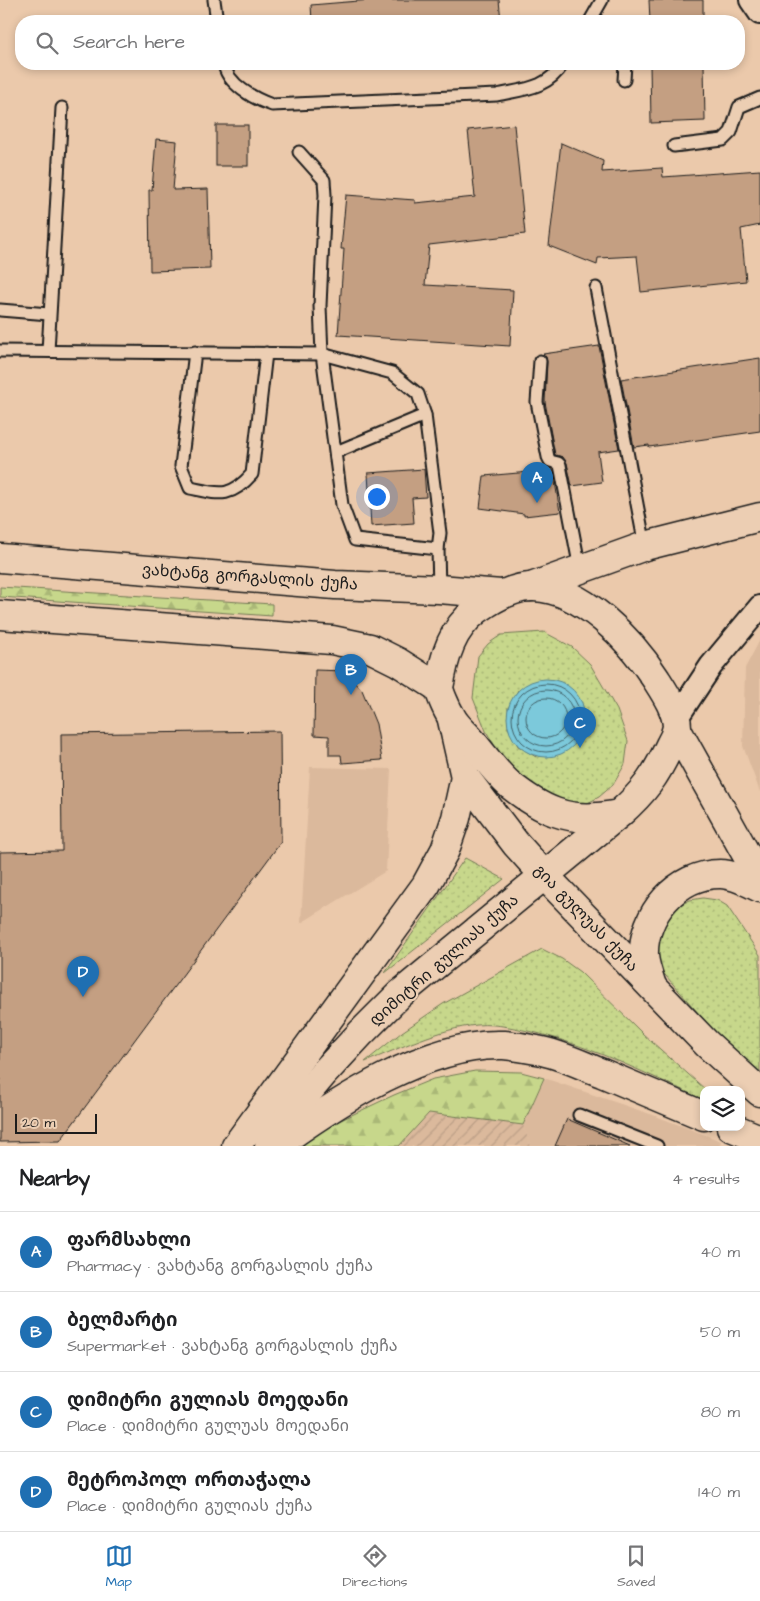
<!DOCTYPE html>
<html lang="en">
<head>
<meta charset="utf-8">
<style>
  body { margin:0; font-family:"Architects Daughter","Noto Sans Georgian",sans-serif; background:#f2f2f2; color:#202124 }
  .controls { position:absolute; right:15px; bottom:15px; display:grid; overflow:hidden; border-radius:10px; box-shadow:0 2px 8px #0003 }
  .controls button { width:45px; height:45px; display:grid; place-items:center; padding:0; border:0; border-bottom:1px solid #e0e0e0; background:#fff; color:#202124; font:25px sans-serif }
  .scale { position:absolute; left:15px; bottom:12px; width:82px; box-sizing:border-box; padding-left:5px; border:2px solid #1c1c1c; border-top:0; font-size:14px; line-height:18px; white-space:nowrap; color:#1c1c1c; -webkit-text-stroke:4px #ecceb3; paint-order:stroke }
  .you { position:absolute; left:376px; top:496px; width:18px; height:18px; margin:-12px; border:4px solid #fff; border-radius:50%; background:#1a73e8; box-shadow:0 0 0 8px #1a73e833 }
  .badge { display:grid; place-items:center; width:32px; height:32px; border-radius:50%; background:#1f6fb2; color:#fff; font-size:16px; font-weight:700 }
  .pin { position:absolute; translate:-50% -41px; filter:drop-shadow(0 1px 2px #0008) }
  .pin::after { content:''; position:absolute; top:26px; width:18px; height:15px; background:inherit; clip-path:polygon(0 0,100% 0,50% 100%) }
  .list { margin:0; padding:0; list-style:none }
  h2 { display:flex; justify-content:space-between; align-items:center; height:65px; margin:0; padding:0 20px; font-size:21px }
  h2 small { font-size:16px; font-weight:400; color:#757577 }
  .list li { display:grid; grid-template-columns:32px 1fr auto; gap:15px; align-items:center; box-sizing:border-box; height:80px; padding:0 20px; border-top:1px solid #e0e0e0 }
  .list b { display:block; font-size:19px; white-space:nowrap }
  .list p { margin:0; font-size:16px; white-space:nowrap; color:#757577 }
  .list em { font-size:16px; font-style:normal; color:#757577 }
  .icon { flex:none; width:28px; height:28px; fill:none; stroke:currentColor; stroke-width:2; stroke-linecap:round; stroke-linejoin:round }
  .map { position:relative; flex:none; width:760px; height:1146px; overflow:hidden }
  .search { position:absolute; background:#fff; box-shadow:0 2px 8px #0003; left:15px; right:15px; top:15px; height:55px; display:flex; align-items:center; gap:12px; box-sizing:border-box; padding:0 18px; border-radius:20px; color:#757577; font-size:19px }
  .sheet { height:385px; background:#fff }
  nav { display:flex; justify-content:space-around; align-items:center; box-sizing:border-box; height:70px; border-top:1px solid #e0e0e0; background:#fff; font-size:14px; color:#757577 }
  nav a { display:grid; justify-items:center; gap:2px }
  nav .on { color:#1f6fb2 }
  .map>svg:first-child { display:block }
  .built { fill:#dbb99c }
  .industrial { fill:url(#industrial-furrows) }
  .green { fill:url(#green-dots); stroke:#727a54; fill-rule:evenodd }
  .forest { fill:url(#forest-firs); stroke:#727a54 }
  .water { fill:#7cc9db; stroke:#56848f }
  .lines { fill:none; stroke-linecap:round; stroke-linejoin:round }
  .shore { stroke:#426168; stroke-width:1 }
  .building { fill:#c49f82; stroke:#1c1c1c }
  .lane-casing { stroke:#1c1c1c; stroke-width:15 }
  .street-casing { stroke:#1c1c1c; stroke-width:26 }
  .secondary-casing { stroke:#1c1c1c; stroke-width:31 }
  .highway-casing { stroke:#1c1c1c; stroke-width:31 }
  .lane { stroke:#ecceb3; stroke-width:11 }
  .street { stroke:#ecceb3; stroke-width:22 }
  .secondary { stroke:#ecceb3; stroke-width:28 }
  .highway { stroke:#ecceb3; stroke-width:28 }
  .labels { text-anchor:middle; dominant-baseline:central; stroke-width:4.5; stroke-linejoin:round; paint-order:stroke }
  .street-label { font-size:16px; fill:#1c1c1c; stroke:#ecceb3 }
</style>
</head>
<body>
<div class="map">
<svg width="760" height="1146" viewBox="0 0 760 1146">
  <defs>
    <pattern id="industrial-furrows" width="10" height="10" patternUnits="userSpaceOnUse" patternTransform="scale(1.25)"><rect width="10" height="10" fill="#dbb99c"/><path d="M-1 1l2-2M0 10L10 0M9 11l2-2" fill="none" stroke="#bb9e86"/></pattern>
    <pattern id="green-dots" width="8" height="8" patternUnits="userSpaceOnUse" patternTransform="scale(1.25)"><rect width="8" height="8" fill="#c7d78b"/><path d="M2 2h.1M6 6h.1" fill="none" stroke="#aab877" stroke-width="1.8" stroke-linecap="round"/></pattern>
    <pattern id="forest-firs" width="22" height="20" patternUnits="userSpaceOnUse" patternTransform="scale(1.25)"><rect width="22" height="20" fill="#c7d78b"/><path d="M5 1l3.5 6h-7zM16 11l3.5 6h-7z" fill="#aab877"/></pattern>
  </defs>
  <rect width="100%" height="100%" fill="#ebc9ab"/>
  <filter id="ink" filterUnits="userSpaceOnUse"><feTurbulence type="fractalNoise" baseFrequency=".02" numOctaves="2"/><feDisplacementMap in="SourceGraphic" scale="10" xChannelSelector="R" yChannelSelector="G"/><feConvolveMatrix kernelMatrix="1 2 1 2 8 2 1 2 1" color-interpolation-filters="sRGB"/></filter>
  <g filter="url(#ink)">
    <g class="built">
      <polygon points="760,640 760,792 743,746 745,668"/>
      <polygon points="310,767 391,769 386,871 301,923"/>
      <polygon points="544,1078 653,1115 721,1141 719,1146 531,1146 523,1126"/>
    </g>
    <polygon class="industrial" points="429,1113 523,1125 531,1146 399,1146"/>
    <g class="green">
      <path d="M544,632L572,647L590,664L617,710L628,741L625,764L613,785L599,797L580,807L563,808L515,774L497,750L486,731L473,698L478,656L488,644L501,635ZM518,690L536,757L518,746L508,728V708Z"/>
      <polygon points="465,858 504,879 385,973"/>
      <polygon points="703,898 717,900 727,906 760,955 760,1076 713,1030 659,968 656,949 660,928 676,907 690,900"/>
      <path d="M542,949L562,959L580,972L643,1034L706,1090H704V1100C649,1075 596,1048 537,1033C518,1029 497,1023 477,1025C438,1029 401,1048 365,1062L402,1032L443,1004Z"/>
    </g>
    <g class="forest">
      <polygon points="0,587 272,604 272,616 0,597"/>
      <polygon points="475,1071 521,1072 544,1078 523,1125 429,1113 399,1146 300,1146 324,1128 394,1095 433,1079"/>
    </g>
    <circle class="water" cx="546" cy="718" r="39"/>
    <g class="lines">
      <g class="shore">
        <circle cx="546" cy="718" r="34"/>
        <circle cx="546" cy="718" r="28"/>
        <circle cx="546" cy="718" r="20"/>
      </g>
    </g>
    <g class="building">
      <polygon points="371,0 499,0 501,21 312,21 311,5"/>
      <polygon points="649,0 703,0 703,21 650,21"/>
      <polygon points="650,64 704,64 705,121 651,123"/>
      <rect x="216" y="125" width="32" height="41"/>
      <polygon points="514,125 525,234 429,245 425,285 513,290 510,346 338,335 344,249 341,249 346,195 415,200 415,203 475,197 468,130"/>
      <polygon points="156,139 177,141 173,190 208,189 210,269 150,271 149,190 152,190"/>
      <polygon points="561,143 603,161 602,172 662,168 663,177 760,170 760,225 741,229 746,281 641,292 637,256 598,258 597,265 549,246"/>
      <polygon points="599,346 619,449 598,452 602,482 572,486 567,463 563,457 555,455 545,402 547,362 546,357 543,354"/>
      <polygon points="760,358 760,431 649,447 649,445 634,447 621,379"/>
      <polygon points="424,469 426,497 412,498 414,523 371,526 368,473"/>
      <polygon points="553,470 560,512 524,516 524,514 480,508 484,476"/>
      <polygon points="315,670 345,671 362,690 376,724 382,760 342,763 341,755 329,755 329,736 314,735"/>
      <polygon points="280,731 281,842 60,1141 0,1142 0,852 62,851 61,734"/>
      <polygon points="567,1119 630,1146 555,1146"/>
    </g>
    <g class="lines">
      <g class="lane-casing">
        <g id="lane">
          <polyline points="214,0 217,21"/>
          <polyline points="590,21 602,0"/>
          <path d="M224,64C227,84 254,99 272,105L497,95C524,89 547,89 563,64"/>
          <polyline points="624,80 625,64"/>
          <polyline points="674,146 723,140 731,132 739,107 760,98"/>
          <polyline points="299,152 324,180 325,195 320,306 322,354 342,505 355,540 438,549"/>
          <polyline points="596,288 645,546"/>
          <polyline points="0,310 49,314"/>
          <polyline points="0,351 322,354 392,373 418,394 425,415 440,533 438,549 439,589"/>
          <polyline points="48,351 62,108"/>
          <path d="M195,352L181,466L190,488C219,494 230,499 252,474L266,353"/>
          <polyline points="540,361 537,402 548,457 550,461 558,463 560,465 580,569"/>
          <polyline points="336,452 425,415"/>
          <polyline points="579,1115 657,1146"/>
        </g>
      </g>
      <g class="street-casing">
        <g id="street">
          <polyline points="751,0 760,13"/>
          <polyline points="676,719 711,666 760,607"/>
        </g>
      </g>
      <g class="secondary-casing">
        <g id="secondary">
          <polyline points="0,558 335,585 439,589 501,594"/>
          <polyline points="531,587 645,546 760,517"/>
          <polyline points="0,615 332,640 370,648 398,662 439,688"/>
        </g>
      </g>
      <g class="highway-casing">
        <g id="highway">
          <polyline points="452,720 465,777 516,844 544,875 707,1044 760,1092"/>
          <polyline points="677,730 760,879"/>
          <path d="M652,986C649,977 645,966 644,956C642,915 677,874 720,874C734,874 748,882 760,888"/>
          <polyline points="731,1127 760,1139"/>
          <path d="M277,1145C337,1102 427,1042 504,1045C514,1046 527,1048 537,1050C560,1054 581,1065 602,1073C636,1087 670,1102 704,1116"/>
          <polyline points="236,1146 426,885 445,850 456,818 465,777"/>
          <path d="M269,1146L292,1111L323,1074L361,1033L400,994L619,814C644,792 656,776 670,745C673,740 676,733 677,727C677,711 665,693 656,679C631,640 583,589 534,587C518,586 500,595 487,603C458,620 447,645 441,677C441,680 439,685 439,688C440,694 447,710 451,716C455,725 464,732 470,739C483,754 495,772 510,785C524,796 538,806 555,812C577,820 597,818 619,814"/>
        </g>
      </g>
      <use href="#lane" class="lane"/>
      <use href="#street" class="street"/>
      <use href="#secondary" class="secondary"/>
      <use href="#highway" class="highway"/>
    </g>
  </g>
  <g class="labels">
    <g class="street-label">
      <text transform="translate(250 577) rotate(4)">ვახტანგ გორგასლის ქუჩა</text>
      <text transform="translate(586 918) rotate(46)">გია გულუას ქუჩა</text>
      <text transform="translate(444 960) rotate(-41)">დიმიტრი გულიას ქუჩა</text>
    </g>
  </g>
</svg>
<div class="controls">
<button><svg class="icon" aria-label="layers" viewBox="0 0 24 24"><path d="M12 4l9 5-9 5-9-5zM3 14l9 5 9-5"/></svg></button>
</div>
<div class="scale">20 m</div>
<div class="you"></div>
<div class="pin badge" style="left:537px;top:503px">A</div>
<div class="pin badge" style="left:351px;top:695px">B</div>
<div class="pin badge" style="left:580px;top:748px">C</div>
<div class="pin badge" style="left:83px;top:997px">D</div>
<div class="search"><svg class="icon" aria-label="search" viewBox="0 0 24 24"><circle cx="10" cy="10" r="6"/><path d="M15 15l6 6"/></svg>Search here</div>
</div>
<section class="sheet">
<h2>Nearby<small>4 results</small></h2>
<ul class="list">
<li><span class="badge">A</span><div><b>ფარმსახლი</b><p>Pharmacy · ვახტანგ გორგასლის ქუჩა</p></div><em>40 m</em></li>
<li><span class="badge">B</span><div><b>ბელმარტი</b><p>Supermarket · ვახტანგ გორგასლის ქუჩა</p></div><em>50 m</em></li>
<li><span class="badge">C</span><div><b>დიმიტრი გულიას მოედანი</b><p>Place · დიმიტრი გულუას მოედანი</p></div><em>80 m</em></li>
<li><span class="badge">D</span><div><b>მეტროპოლ ორთაჭალა</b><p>Place · დიმიტრი გულიას ქუჩა</p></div><em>140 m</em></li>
</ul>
</section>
<nav>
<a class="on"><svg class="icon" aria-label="map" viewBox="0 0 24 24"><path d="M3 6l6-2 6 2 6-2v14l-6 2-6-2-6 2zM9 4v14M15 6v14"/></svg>Map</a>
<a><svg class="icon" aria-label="directions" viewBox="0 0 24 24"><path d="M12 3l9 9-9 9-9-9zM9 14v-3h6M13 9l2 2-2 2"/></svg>Directions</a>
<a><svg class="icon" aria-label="saved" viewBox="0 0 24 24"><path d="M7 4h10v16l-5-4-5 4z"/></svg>Saved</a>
</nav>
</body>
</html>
